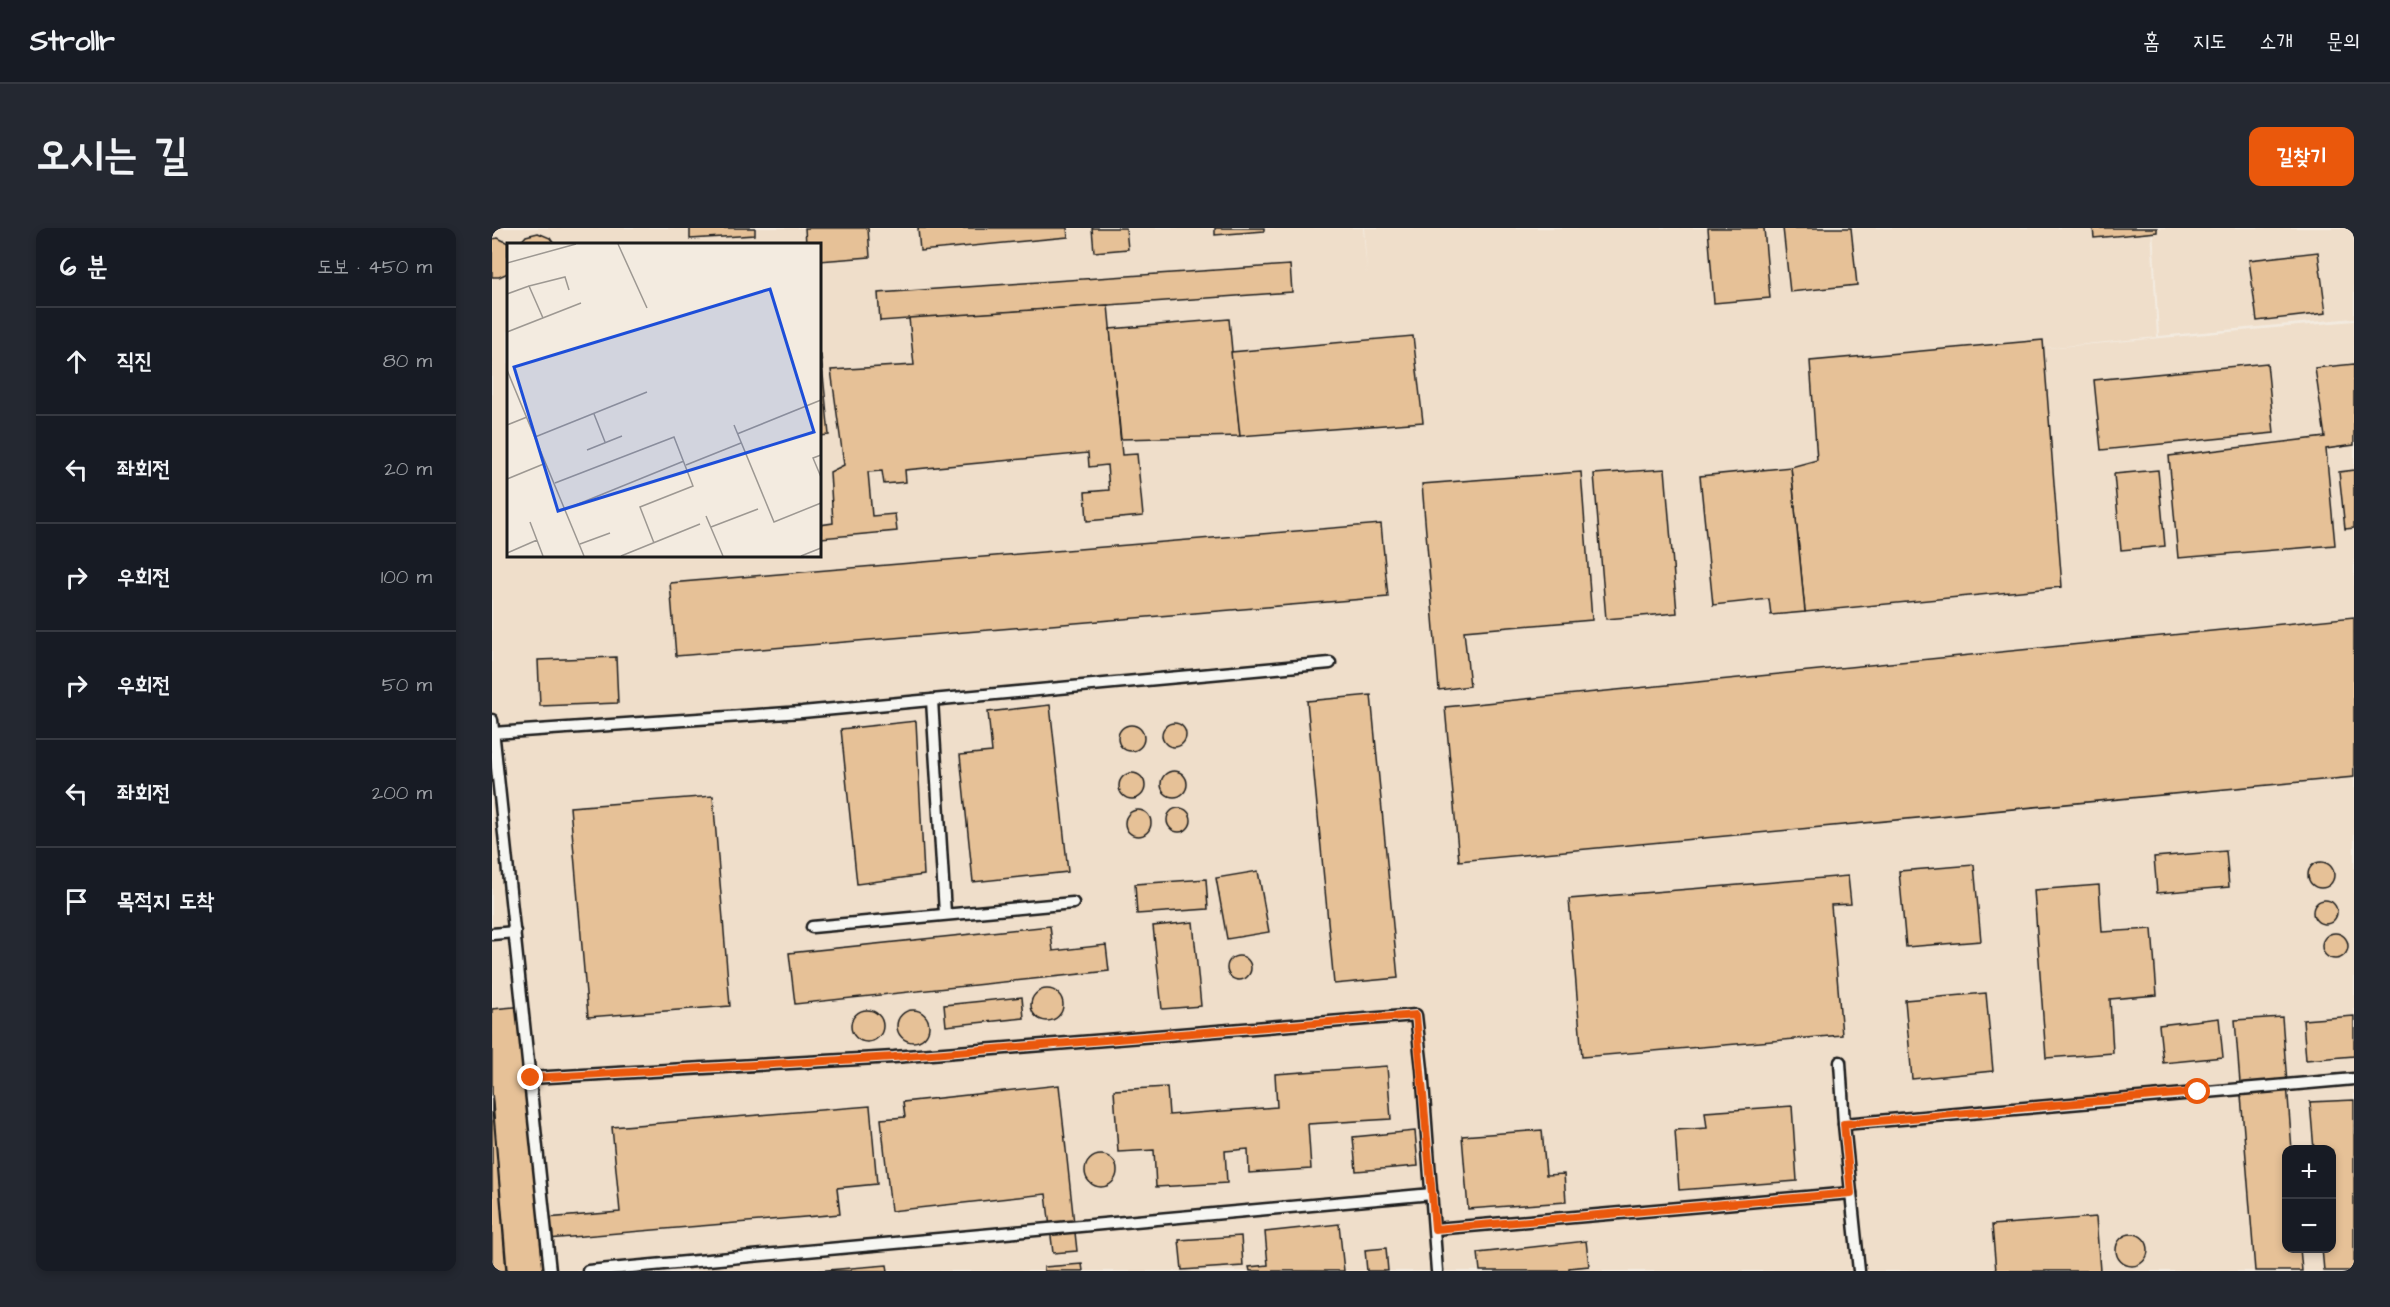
<!DOCTYPE html>
<html lang="ko">
<head>
<meta charset="utf-8">
<style>
  body { margin:0; font-family:"Architects Daughter","Poor Story",sans-serif; background:#242831; color:#f1f3f6 }
  .controls { position:absolute; right:18px; bottom:18px; display:grid; overflow:hidden; border-radius:12px; box-shadow:0 3px 9px #0003 }
  .controls button { width:54px; height:54px; display:grid; place-items:center; padding:0; border:0; border-bottom:2px solid #363941; background:#171b24; color:#f1f3f6; font:30px sans-serif }
  .stop { position:absolute; width:18px; height:18px; margin:-14px; border:4px solid #ea580c; border-radius:50%; background:#fff }
  .stop.end { background:#ea580c; border-color:#fff; box-shadow:0 2px 6px #0008 }
  .list { margin:0; padding:0; list-style:none }
  h2 { display:flex; justify-content:space-between; align-items:center; height:78px; margin:0; padding:0 24px; font-size:26px }
  h2 small { font-size:20px; font-weight:400; color:#9ea1a6 }
  .list li { display:grid; grid-template-columns:39px 1fr auto; gap:18px; align-items:center; box-sizing:border-box; height:108px; padding:0 24px; border-top:2px solid #363941 }
  .list b { display:block; font-size:22px; white-space:nowrap }
  .list em { font-size:20px; font-style:normal; color:#9ea1a6 }
  .icon { flex:none; width:33px; height:33px; fill:none; stroke:currentColor; stroke-width:2; stroke-linecap:round; stroke-linejoin:round }
  .map { position:relative; flex:none; width:1862px; height:1043px; overflow:hidden; border-radius:12px }
  header { display:flex; align-items:center; gap:36px; box-sizing:border-box; height:84px; padding:0 30px; background:#171b24; border-bottom:2px solid #363941 }
  header strong { font-size:28px }
  nav { display:flex; gap:33px; margin-inline-start:auto; font-size:21px }
  .intro { display:flex; align-items:center; justify-content:space-between; box-sizing:border-box; height:144px; padding:0 36px }
  h1 { margin:0; font-size:42px }
  .button { padding:15px 27px; border-radius:12px; background:#ea580c; color:#fff; font-size:21px; font-weight:700 }
  main { display:flex; gap:36px; padding:0 36px }
  aside { flex:1; background:#171b24; border-radius:12px; box-shadow:0 3px 9px #0003 }
  .map>svg:first-child { display:block }
  .built { fill:#efdeca; fill-rule:evenodd }
  .building { fill:#e6c197; stroke:#1c1c1c; stroke-width:1.5 }
  .lines { fill:none; stroke-linecap:round; stroke-linejoin:round }
  .lane-casing { stroke:#1c1c1c; stroke-width:15 }
  .lane { stroke:#f6f6f2; stroke-width:10 }
  .route { stroke:#ea580c; stroke-width:8 }
  .inset-road { fill:none; stroke:#9d9892; stroke-width:1.5 }
  .view { fill:#1d4ed8; fill-opacity:0.15; stroke:#1d4ed8; stroke-width:3 }
  .inset-edge { fill:none; stroke:#1c1c1c; stroke-width:3 }
</style>
</head>
<body>
<header>
<strong>Strollr</strong>
<nav><a>홈</a><a>지도</a><a>소개</a><a>문의</a></nav>
</header>
<div class="intro"><h1>오시는 길</h1><a class="button">길찾기</a></div>
<main>
<aside>
<h2>6 분<small>도보 · 450 m</small></h2>
<ul class="list">
<li><svg class="icon" aria-label="ahead" viewBox="0 0 24 24"><path d="M12 20V5M6 11l6-6 6 6"/></svg><div><b>직진</b></div><em>80 m</em></li>
<li><svg class="icon" aria-label="left" viewBox="0 0 24 24"><path d="M17 20v-9H6M10 6l-5 5 5 5"/></svg><div><b>좌회전</b></div><em>20 m</em></li>
<li><svg class="icon" aria-label="right" viewBox="0 0 24 24"><path d="M7 20v-9h11M14 6l5 5-5 5"/></svg><div><b>우회전</b></div><em>100 m</em></li>
<li><svg class="icon" aria-label="right" viewBox="0 0 24 24"><path d="M7 20v-9h11M14 6l5 5-5 5"/></svg><div><b>우회전</b></div><em>50 m</em></li>
<li><svg class="icon" aria-label="left" viewBox="0 0 24 24"><path d="M17 20v-9H6M10 6l-5 5 5 5"/></svg><div><b>좌회전</b></div><em>200 m</em></li>
<li><svg class="icon" aria-label="arrive" viewBox="0 0 24 24"><path d="M6 21V4h12l-3 4 3 4H6"/></svg><div><b>목적지 도착</b></div></li>
</ul>
</aside>
<div class="map">
<svg width="1862" height="1043" viewBox="0 0 1862 1043">
  <rect width="100%" height="100%" fill="#f3ebe0"/>
  <filter id="ink" filterUnits="userSpaceOnUse"><feTurbulence type="fractalNoise" baseFrequency=".0167" numOctaves="2"/><feDisplacementMap in="SourceGraphic" scale="12" xChannelSelector="R" yChannelSelector="G"/><feConvolveMatrix kernelMatrix="1 2 1 2 8 2 1 2 1" color-interpolation-filters="sRGB"/></filter>
  <g filter="url(#ink)">
    <g class="built">
      <path d="M0,0H871L875,45L872,0H1659L1665,109L1523,123L1862,93V1043H0ZM16,16H327V327H16ZM1794,922H1840V1020H1794Z"/>
      <polygon points="1661,0 1862,0 1862,90 1667,108"/>
    </g>
    <g class="building">
      <polygon points="198,0 263,0 263,7 198,11"/>
      <polygon points="313,0 376,0 378,29 327,33 327,16 314,16"/>
      <polygon points="426,0 575,0 576,9 428,23"/>
      <polygon points="600,0 634,0 636,21 602,24"/>
      <polygon points="723,0 772,0 772,3 723,7"/>
      <polygon points="1216,0 1272,0 1278,70 1222,75"/>
      <polygon points="1291,0 1359,0 1365,57 1298,64"/>
      <polygon points="1601,0 1665,0 1665,4 1602,10"/>
      <polygon points="46,5 58,10 62,16 27,16 34,8"/>
      <polygon points="6,10 18,16 16,16 16,45 7,49 0,49 0,11"/>
      <polygon points="1826,24 1834,85 1765,93 1757,32"/>
      <polygon points="798,37 800,64 388,93 386,65"/>
      <polygon points="616,77 630,227 645,226 651,288 595,293 593,264 617,262 615,237 597,239 596,225 413,242 414,254 392,256 390,243 376,244 380,288 403,286 405,303 329,310 328,297 341,295 338,244 352,237 339,142 422,137 417,90"/>
      <polygon points="737,91 748,208 629,211 618,101"/>
      <polygon points="921,108 931,194 748,208 739,124"/>
      <polygon points="1551,112 1570,359 1313,384 1299,239 1325,232 1318,133"/>
      <polygon points="327,127 329,127 337,207 327,208"/>
      <polygon points="1775,135 1782,205 1609,222 1602,152"/>
      <polygon points="1862,136 1862,217 1834,221 1843,317 1686,330 1677,228 1833,209 1823,140"/>
      <polygon points="1299,239 1313,384 1279,387 1277,371 1221,377 1208,248"/>
      <polygon points="1173,241 1185,385 1114,391 1102,246"/>
      <polygon points="1666,242 1673,318 1629,322 1622,246"/>
      <polygon points="1862,242 1862,300 1853,301 1847,244"/>
      <polygon points="1089,244 1100,392 972,403 978,458 947,462 930,256"/>
      <polygon points="889,296 896,369 184,428 178,355"/>
      <polygon points="1862,389 1862,549 967,633 953,479"/>
      <polygon points="124,429 126,475 48,478 46,432"/>
      <polygon points="879,467 906,750 842,756 815,473"/>
      <polygon points="558,477 576,644 481,654 468,527 500,524 496,484"/>
      <polygon points="424,493 432,647 365,656 349,501"/>
      <circle cx="682" cy="507" r="12"/>
      <circle cx="639" cy="510" r="13"/>
      <circle cx="682" cy="556" r="13"/>
      <circle cx="640" cy="558" r="13"/>
      <polygon points="221,568 238,778 96,789 78,579"/>
      <circle cx="687" cy="592" r="12"/>
      <circle cx="646" cy="595" r="13"/>
      <polygon points="1734,623 1737,659 1665,665 1662,629"/>
      <circle cx="1829" cy="647" r="13"/>
      <polygon points="1482,637 1489,713 1414,719 1407,643"/>
      <polygon points="766,643 777,704 735,711 724,650"/>
      <polygon points="1356,648 1359,676 1339,677 1350,807 1090,829 1077,671"/>
      <polygon points="714,651 716,681 645,686 643,656"/>
      <polygon points="1607,657 1610,704 1660,701 1665,767 1618,771 1621,825 1554,830 1542,662"/>
      <circle cx="1833" cy="684" r="12"/>
      <polygon points="701,694 709,778 670,781 661,698"/>
      <polygon points="558,698 561,723 614,717 617,743 303,776 297,725"/>
      <circle cx="1843" cy="718" r="13"/>
      <circle cx="747" cy="740" r="12"/>
      <circle cx="555" cy="777" r="16"/>
      <polygon points="1494,765 1501,843 1420,851 1413,772"/>
      <polygon points="530,769 532,790 454,798 452,777"/>
      <polygon points="33,778 59,1043 15,1043 0,864 0,781"/>
      <circle cx="375" cy="798" r="16"/>
      <circle cx="421" cy="798" r="16"/>
      <polygon points="1862,788 1862,828 1814,832 1811,792"/>
      <polygon points="1790,789 1800,922 1794,922 1794,1020 1808,1020 1810,1043 1763,1043 1743,792"/>
      <polygon points="1727,790 1731,829 1671,835 1667,797"/>
      <polygon points="895,838 899,891 816,896 819,941 757,945 756,921 733,923 735,955 664,959 662,922 626,924 622,862 675,859 677,887 785,879 783,846"/>
      <polygon points="567,857 585,1023 561,1025 554,966 399,983 389,891 413,889 411,874"/>
      <polygon points="0,870 14,1043 0,1043"/>
      <polygon points="1862,872 1862,1043 1832,1043 1830,1020 1840,1020 1840,922 1822,922 1818,874"/>
      <polygon points="378,878 385,956 345,960 348,986 56,1011 54,990 128,984 120,899"/>
      <polygon points="1300,878 1305,953 1187,962 1183,902 1215,900 1213,884"/>
      <polygon points="1050,902 1054,947 1072,946 1074,974 976,981 970,908"/>
      <polygon points="923,903 926,938 864,943 861,909"/>
      <circle cx="609" cy="943" r="16"/>
      <polygon points="1604,989 1608,1043 1504,1043 1500,997"/>
      <polygon points="847,996 852,1043 758,1043 757,1039 776,1037 773,1004"/>
      <circle cx="1640" cy="1022" r="16"/>
      <polygon points="749,1008 751,1038 690,1042 687,1012"/>
      <polygon points="1094,1013 1097,1038 1077,1040 1077,1043 988,1043 986,1025"/>
      <polygon points="894,1020 896,1043 875,1043 873,1022"/>
      <polygon points="590,1036 591,1043 552,1043 552,1039"/>
      <polygon points="395,1037 396,1043 323,1043"/>
    </g>
    <g class="lines">
      <g class="lane-casing">
        <g id="lane">
          <polyline points="440,472 453,685"/>
          <polyline points="0,492 58,1043"/>
          <polyline points="1,505 310,484 838,435"/>
          <polyline points="320,699 581,675"/>
          <polyline points="0,706 23,704"/>
          <polyline points="1348,834 1352,896 1367,1043"/>
          <polyline points="39,850 402,829 924,787 930,841 945,1043"/>
          <polyline points="1352,896 1862,851"/>
          <polyline points="943,1001 1359,965"/>
          <polyline points="96,1043 940,966"/>
        </g>
      </g>
      <use href="#lane" class="lane"/>
    </g>
  </g>
  <g class="lines" filter="url(#ink)">
    <polyline class="route" points="39,850 402,829 924,787 943,1001 1359,965 1352,896 1706,864"/>
  </g>
  <g transform="translate(15 15)">
    <rect width="314" height="314" fill="#f3ebe0"/>
    <path class="inset-road" d="M111,1L140,65M0,20L69,1M0,51L22,43M36,75L22,43L58,34L62,47M0,89L74,60M0,127L77,313M87,171L98,199M0,182L20,174M227,182L267,279L314,260M230,191L314,157M28,194L140,149M80,207L115,193M314,212L306,215L314,234M179,222L234,200M0,236L39,220M48,240L167,194L186,243L133,264L147,300M59,266L177,218M199,273L216,313M23,279L36,313M204,284L251,266M73,301L103,290M0,310L30,297M114,313L193,281M294,313L314,305"/>
    <path class="view" d="M263,46L307,189L51,268L7,124Z"/>
    <rect width="314" height="314" class="inset-edge"/>
  </g>
</svg>
<div class="controls">
<button>+</button>
<button>−</button>
</div>
<div class="stop" style="left:1706px;top:864px"></div>
<div class="stop end" style="left:39px;top:850px"></div>
</div>
</main>
</body>
</html>
